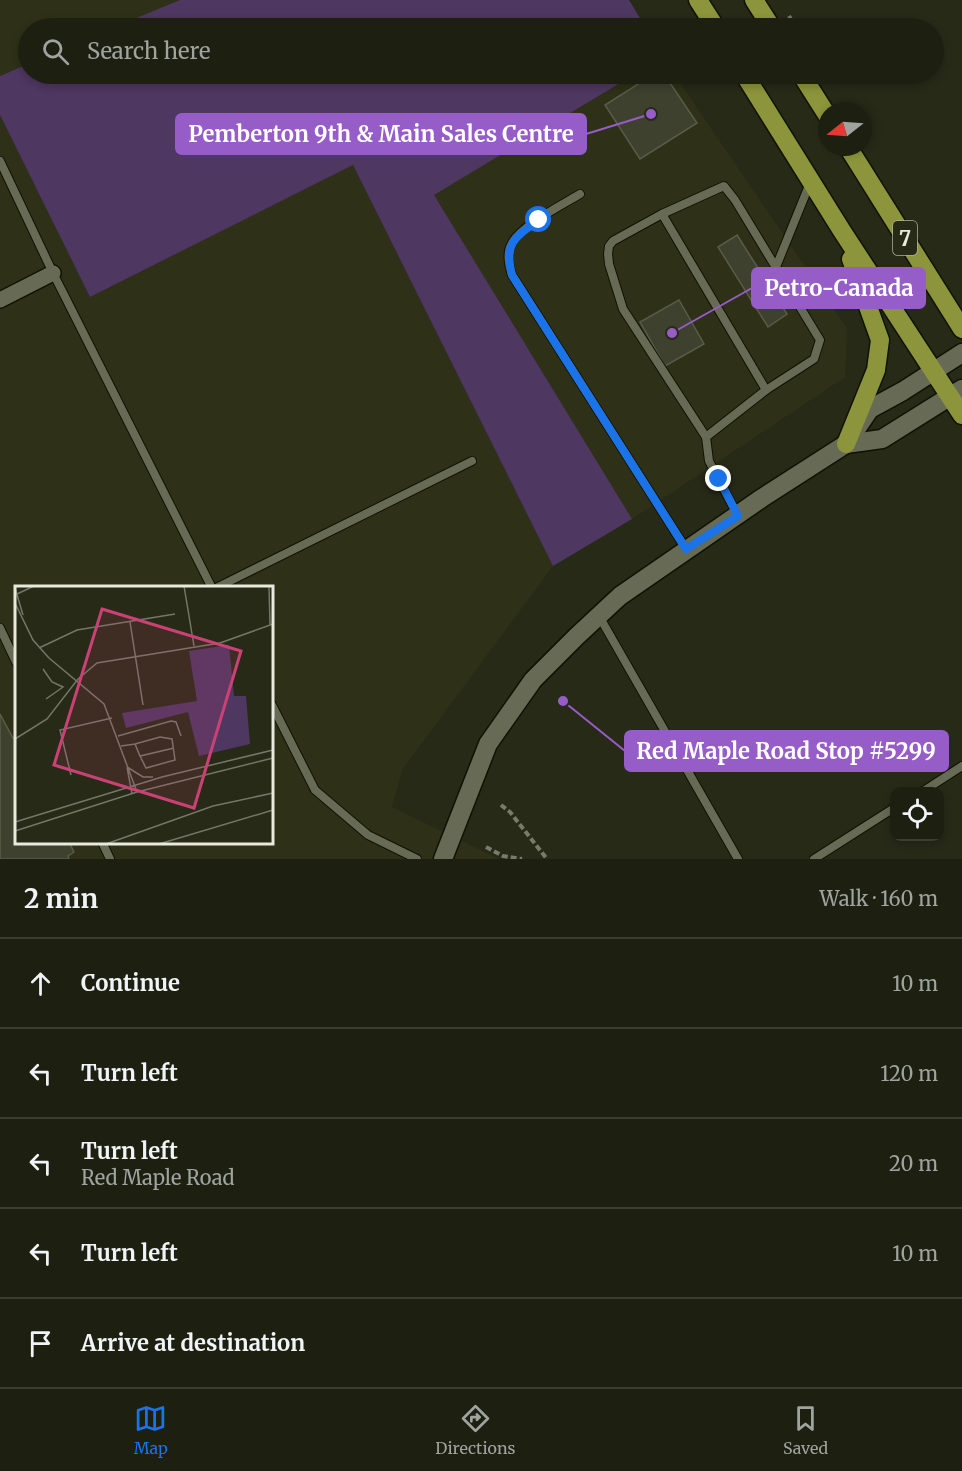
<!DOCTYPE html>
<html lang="en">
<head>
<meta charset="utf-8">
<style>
  body { margin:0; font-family:Merriweather,serif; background:#25281a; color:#f1f3f6 }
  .controls { position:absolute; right:18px; bottom:18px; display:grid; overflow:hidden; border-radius:12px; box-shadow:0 3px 9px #0003 }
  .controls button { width:54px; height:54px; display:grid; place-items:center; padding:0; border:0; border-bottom:2px solid #3b3e31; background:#1d2011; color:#f1f3f6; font:30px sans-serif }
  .compass { position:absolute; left:818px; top:102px; width:54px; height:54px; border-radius:50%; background:#1d2011; box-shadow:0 3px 9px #0003; rotate:253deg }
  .stop { position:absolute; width:18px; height:18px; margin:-14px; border:4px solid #1a73e8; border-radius:50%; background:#fff }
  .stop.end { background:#1a73e8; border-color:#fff; box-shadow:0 2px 6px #0008 }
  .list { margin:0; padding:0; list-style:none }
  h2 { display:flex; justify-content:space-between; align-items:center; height:78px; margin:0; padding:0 24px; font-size:26px }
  h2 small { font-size:20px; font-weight:400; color:#a0a39f }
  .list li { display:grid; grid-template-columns:39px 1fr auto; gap:18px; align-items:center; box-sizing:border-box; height:90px; padding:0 24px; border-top:2px solid #3b3e31 }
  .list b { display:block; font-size:22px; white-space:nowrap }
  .list p { margin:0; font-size:20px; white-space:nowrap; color:#a0a39f }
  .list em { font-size:20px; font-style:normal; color:#a0a39f }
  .icon { flex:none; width:33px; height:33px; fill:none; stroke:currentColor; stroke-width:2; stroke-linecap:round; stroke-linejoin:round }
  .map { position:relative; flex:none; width:962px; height:859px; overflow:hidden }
  .search { position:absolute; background:#1d2011; box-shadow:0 3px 9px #0003; left:18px; right:18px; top:18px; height:66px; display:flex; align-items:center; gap:15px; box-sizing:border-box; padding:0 21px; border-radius:33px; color:#a0a39f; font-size:22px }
  .sheet { height:528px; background:#1d2011 }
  nav { display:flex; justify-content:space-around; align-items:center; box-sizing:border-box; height:84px; border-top:2px solid #3b3e31; background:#1d2011; font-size:16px; color:#a0a39f }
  nav a { display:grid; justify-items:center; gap:3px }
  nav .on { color:#1a73e8 }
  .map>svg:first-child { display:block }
  .built { fill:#2e3117; fill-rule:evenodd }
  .green { fill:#4e3761 }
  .building { fill:#3e412e; stroke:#595c48; stroke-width:1.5 }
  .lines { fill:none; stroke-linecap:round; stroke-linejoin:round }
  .lane-casing { stroke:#101203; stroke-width:10 }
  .street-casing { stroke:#101203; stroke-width:18 }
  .secondary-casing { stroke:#101203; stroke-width:21 }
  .primary-casing { stroke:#101203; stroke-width:21 }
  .path { stroke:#787a6a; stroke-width:4; stroke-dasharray:6 3; stroke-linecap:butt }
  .lane { stroke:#676a55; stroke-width:8 }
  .street { stroke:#676a55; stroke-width:15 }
  .secondary { stroke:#676a55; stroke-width:18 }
  .primary { stroke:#8c953b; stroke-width:18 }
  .route { stroke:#1a73e8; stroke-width:8 }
  .labels { text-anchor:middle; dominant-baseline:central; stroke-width:4.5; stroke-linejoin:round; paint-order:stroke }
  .shield { fill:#272a17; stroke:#aeb0a2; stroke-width:1.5 }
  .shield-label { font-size:20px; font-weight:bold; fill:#e8eade }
  .inset-road { fill:none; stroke:#747767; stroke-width:1.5 }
  .view { fill:#ca4275; fill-opacity:0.15; stroke:#ca4275; stroke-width:3 }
  .inset-edge { fill:none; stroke:#e8eade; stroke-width:3 }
  .leader { fill:none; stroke:#965cc7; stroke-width:2 }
  .callout-dot { fill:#965cc7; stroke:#272a17; stroke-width:2 }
  .callout { fill:#965cc7; stroke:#965cc7; stroke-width:2 }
  .callout-label { font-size:22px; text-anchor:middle; font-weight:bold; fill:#fff }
</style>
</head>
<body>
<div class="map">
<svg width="962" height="859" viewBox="0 0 962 859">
  <rect width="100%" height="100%" fill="#272a17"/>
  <g class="built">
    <polygon points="0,0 180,0 112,28 28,28 28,64 0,76"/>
    <polygon points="635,74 674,74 847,328 845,377 632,519 433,195"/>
    <path d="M0,115L90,297L353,165L553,566L402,770L392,807L499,859H0ZM16,588H272V842H16Z"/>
  </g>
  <g class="green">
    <polygon points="180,0 629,0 646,28 112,28"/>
    <polygon points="28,64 28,74 635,74 434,195 632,519 553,566 353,165 90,297 0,115 0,76"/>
  </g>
  <g class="building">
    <polygon points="654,74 664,74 697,123 640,159 605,105"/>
    <polygon points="737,235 787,314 768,327 718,247"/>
    <polygon points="679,300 704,344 665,366 640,322"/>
    <polygon points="0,714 13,738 16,737 16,842 69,842 74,852 68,856 69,859 0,859"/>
  </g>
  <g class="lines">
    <g class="lane-casing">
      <g id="lane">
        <polyline points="0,161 53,273 212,588"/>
        <path d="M580,194C562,205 522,225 512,243C506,253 509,265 512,275L686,549"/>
        <polyline points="662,214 766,390 706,437 709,461 737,514"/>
        <polyline points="776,267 810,183"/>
        <polyline points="706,437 623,309 609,264 608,254 609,246 613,241 662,214 724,186 735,200 820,340 814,359 766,390"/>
        <polyline points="216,588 472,461"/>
        <polyline points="599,616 738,859"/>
        <polyline points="0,628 16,662"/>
        <polyline points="272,705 315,790 368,835 417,859"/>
        <polyline points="922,792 962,766"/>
        <polyline points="102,842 110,859"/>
        <polyline points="814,859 894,808"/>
      </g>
    </g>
    <g class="street-casing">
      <polyline id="street" points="0,300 53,273"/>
    </g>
    <g class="secondary-casing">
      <g id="secondary">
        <polyline points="846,444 882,439 962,389"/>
        <polyline points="443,859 488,744 533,680 577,636 620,596 762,498 846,444 870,409 903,391 962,353"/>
      </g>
    </g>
    <g class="primary-casing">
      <g id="primary">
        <polyline points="698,0 716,28"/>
        <polyline points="754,0 772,28"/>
        <polyline points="744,74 842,231 962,415"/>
        <polyline points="801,74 827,115"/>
        <polyline points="848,147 962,329"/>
        <polyline points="846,444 876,370 880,340 851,259"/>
      </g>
    </g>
    <g class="path">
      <polyline points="789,16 796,28"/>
      <polyline points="501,805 510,812 547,859"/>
      <polyline points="486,847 503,856 522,859"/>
    </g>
    <use href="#lane" class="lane"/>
    <use href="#street" class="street"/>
    <use href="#secondary" class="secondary"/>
    <use href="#primary" class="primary"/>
  </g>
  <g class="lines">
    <path class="route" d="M539,220C514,238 504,243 512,275L686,549L738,516L719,479"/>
  </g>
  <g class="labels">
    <rect class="shield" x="893" y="221" width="24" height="34" rx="4.5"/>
    <g class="shield-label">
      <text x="905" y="238">7</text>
    </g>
  </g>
  <g transform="translate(15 586)">
    <rect width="258" height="258" fill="#272a17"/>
    <path d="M214,59L219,110H231L235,158L184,170L173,126L111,142L107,127L182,115L174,65Z" fill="#4e3761"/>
    <path class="inset-road" d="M169,0L179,60M254,0L255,39M0,2L8,29M2,8L19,0M0,17L18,54L34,72L89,118L122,206M115,36L128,119M24,62L62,44L160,28M28,83L37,96L48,101L31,113M103,150L156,135L161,136L166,150M0,153L32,133L63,93L82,77L205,57L258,38M120,158L145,151L157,153L160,174L131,182L125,170M106,160L120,158L125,170L159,162M112,181L117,208M112,181L128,191H138M56,189L45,144L97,132M0,236L147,191L258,164M0,245L122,206L258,172M91,258L198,220L258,207M144,258L258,224"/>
    <path class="view" d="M87,23L226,65L179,222L39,179Z"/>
    <rect width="258" height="258" class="inset-edge"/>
  </g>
  <path class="leader" d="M651 114L586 134M672 333L752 288M563 701L625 751"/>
  <g class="callout-dot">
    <circle cx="651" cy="114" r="6"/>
    <circle cx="672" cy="333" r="6"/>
    <circle cx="563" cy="701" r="6"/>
  </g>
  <g class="callout">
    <rect x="176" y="114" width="410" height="40" rx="6"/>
    <rect x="752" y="268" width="173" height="40" rx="6"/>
    <rect x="625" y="731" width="323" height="40" rx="6"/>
  </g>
  <g class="callout-label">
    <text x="381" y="142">Pemberton 9th &amp; Main Sales Centre</text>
    <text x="839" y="296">Petro-Canada</text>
    <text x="786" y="759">Red Maple Road Stop #5299</text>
  </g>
</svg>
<div class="controls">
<button><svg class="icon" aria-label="locate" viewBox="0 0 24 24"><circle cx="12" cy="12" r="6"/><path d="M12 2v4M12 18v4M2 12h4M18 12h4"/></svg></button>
</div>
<svg class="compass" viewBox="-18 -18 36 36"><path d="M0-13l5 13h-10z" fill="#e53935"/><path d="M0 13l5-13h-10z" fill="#a0a39f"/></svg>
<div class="stop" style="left:539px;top:220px"></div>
<div class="stop end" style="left:719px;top:479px"></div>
<div class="search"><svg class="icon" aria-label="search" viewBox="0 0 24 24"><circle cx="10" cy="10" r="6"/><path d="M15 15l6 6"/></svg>Search here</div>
</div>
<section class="sheet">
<h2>2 min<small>Walk · 160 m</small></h2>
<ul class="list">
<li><svg class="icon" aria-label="ahead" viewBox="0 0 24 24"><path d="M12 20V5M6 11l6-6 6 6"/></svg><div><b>Continue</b></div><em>10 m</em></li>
<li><svg class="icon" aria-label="left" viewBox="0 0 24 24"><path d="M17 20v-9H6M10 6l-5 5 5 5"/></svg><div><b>Turn left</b></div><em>120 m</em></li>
<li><svg class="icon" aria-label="left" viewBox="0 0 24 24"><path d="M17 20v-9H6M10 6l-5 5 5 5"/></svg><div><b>Turn left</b><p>Red Maple Road</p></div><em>20 m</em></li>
<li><svg class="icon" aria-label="left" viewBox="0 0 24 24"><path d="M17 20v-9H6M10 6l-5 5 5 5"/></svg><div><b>Turn left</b></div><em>10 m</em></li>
<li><svg class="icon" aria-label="arrive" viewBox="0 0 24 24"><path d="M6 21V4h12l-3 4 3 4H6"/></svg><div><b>Arrive at destination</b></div></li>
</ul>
</section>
<nav>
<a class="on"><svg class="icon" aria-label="map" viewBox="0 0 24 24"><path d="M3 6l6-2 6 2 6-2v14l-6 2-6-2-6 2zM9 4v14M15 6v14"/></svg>Map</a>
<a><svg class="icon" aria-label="directions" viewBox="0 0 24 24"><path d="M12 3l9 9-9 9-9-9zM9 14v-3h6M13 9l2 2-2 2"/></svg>Directions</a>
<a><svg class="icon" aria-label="saved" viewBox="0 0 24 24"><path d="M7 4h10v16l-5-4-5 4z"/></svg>Saved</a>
</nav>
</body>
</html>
